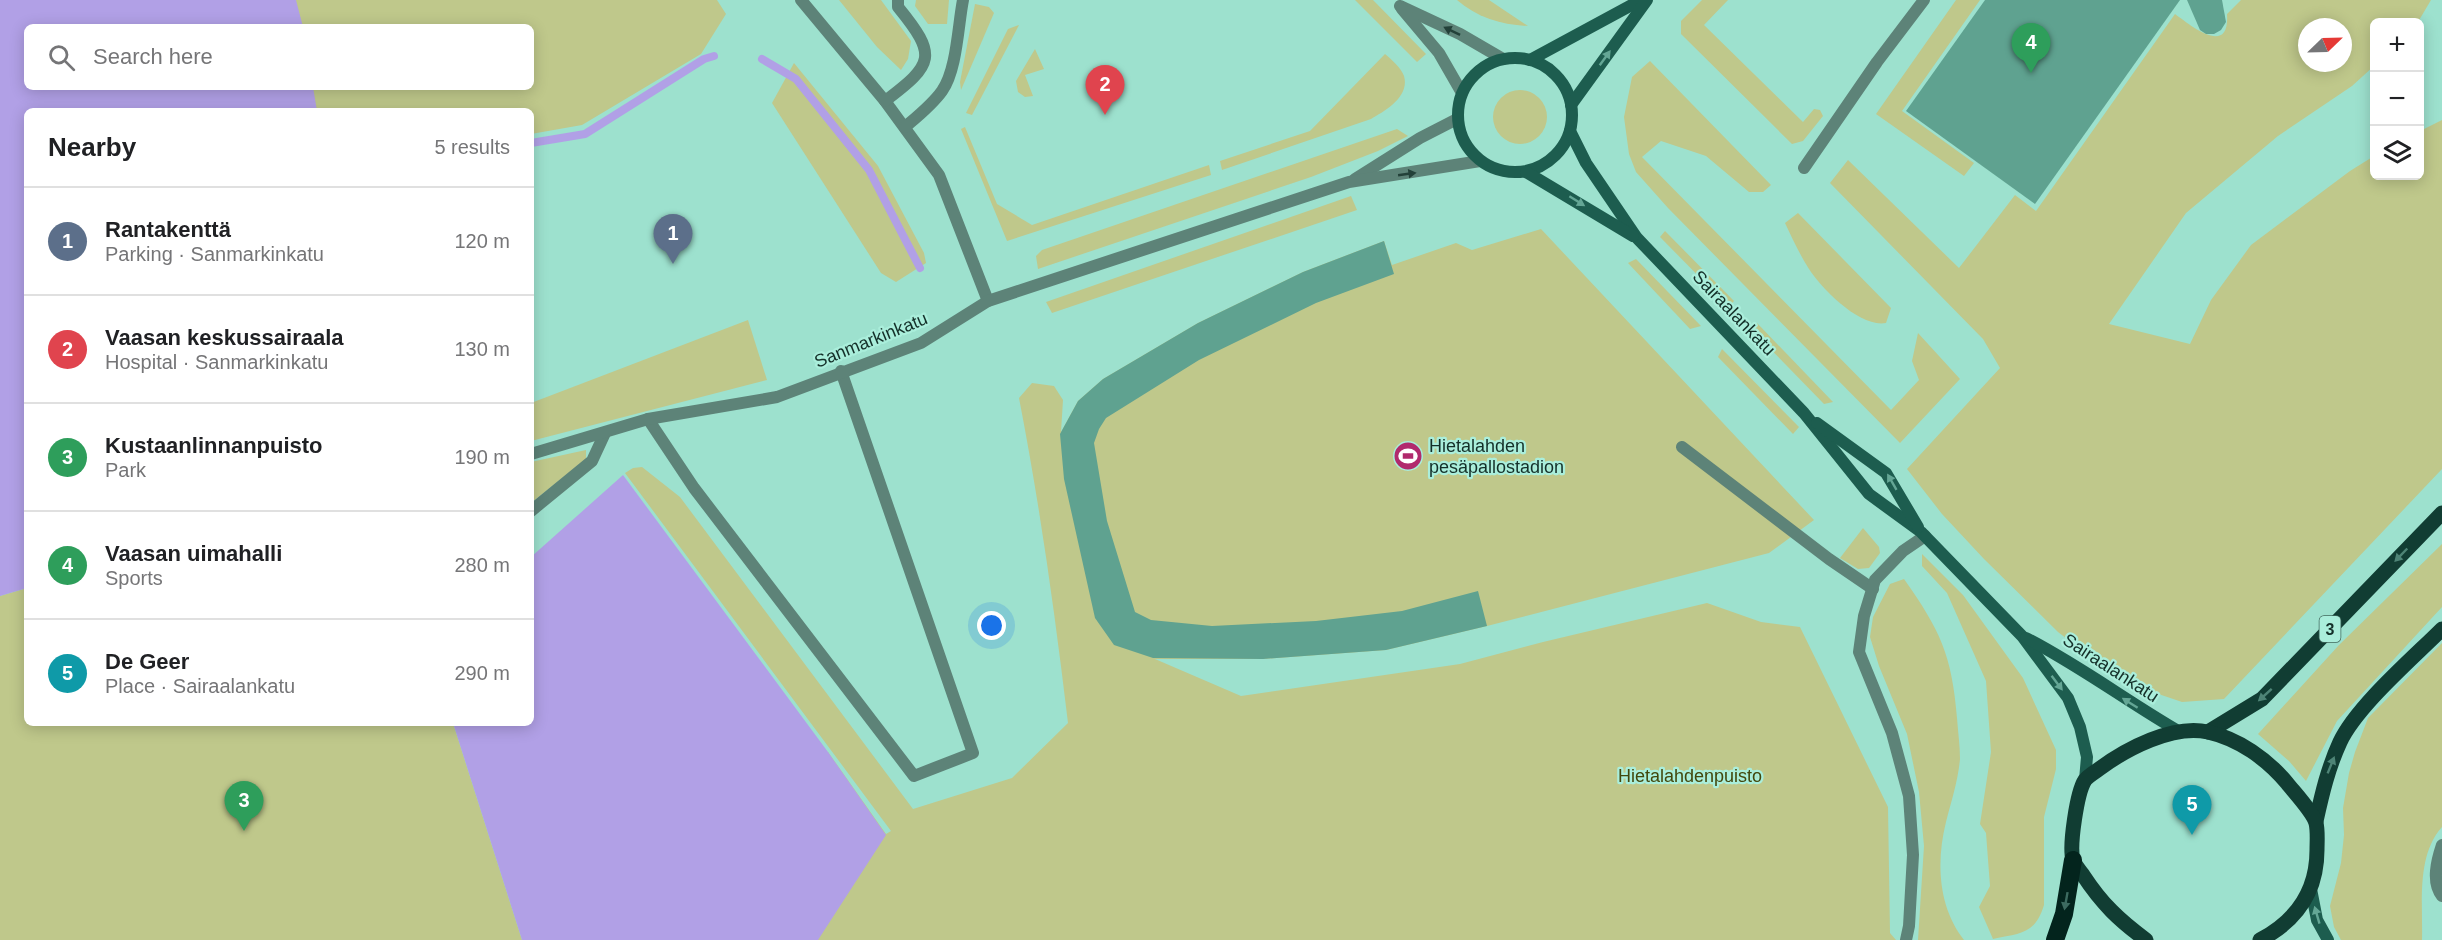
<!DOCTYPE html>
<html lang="en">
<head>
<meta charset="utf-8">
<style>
  body { margin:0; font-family:Arial,sans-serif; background:#f2f2f2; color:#202124 }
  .controls { position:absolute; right:18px; top:18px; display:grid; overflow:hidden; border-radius:9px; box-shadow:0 3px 15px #0003 }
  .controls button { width:54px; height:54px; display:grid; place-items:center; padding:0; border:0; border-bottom:2px solid #e0e0e0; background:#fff; color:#202124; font:30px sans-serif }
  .compass { position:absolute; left:2298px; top:18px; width:54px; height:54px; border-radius:50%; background:#fff; box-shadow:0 3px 15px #0003; rotate:67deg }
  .you { position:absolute; left:992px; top:626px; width:21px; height:21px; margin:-15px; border:4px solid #fff; border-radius:50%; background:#1a73e8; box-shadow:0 0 0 9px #1a73e833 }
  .badge { display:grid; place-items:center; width:39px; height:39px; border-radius:50%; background:#0f766e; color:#fff; font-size:20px; font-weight:700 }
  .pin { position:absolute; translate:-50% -50px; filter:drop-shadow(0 2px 3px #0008) }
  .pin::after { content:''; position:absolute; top:32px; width:21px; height:18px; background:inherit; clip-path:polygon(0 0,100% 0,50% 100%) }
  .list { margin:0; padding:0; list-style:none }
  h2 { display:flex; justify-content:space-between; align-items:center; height:78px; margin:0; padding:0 24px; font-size:26px }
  h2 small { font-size:20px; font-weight:400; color:#757577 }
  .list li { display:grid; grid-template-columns:39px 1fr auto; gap:18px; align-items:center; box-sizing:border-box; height:108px; padding:0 24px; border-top:2px solid #e0e0e0 }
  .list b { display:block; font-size:22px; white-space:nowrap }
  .list p { margin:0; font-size:20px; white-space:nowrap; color:#757577 }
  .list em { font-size:20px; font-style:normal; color:#757577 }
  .icon { flex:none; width:33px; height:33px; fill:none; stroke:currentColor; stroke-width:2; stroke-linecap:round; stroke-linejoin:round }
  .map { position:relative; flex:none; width:2442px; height:940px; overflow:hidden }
  .search { position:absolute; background:#fff; box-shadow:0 3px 15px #0003; left:24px; top:24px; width:510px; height:66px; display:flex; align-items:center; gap:15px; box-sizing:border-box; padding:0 21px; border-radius:9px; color:#757577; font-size:22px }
  .panel { position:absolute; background:#fff; box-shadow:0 3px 15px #0003; left:24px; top:108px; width:510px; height:618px; border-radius:9px }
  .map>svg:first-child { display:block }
  .green { fill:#bfc88b; fill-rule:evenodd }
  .water { fill:#b1a0e6 }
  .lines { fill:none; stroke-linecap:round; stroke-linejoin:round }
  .stream { stroke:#b1a0e6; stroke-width:8 }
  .building { fill:#5fa290 }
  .lane { stroke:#5d8378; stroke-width:12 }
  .street { stroke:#5d8378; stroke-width:12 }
  .secondary { stroke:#1d5d4f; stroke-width:12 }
  .primary { stroke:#113d33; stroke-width:15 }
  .highway { stroke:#03241d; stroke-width:18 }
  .oneway { fill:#234139 }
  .oneway2 { fill:#64a695 }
  .oneway3 { fill:#4e8476 }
  .oneway4 { fill:#3d6b60 }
  .labels { text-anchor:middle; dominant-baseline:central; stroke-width:4.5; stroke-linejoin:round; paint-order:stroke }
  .shield { fill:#aaeedb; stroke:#41695e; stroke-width:1.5 }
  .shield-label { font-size:16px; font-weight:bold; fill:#143029 }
  .street-label { font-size:18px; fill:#143029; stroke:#aaeedb }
  .poi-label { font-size:18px; fill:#143029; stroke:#aaeedb; text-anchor:start }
  .park-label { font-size:18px; fill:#42470c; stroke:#aaeedb }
</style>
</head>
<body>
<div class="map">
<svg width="2442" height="940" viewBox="0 0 2442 940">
  <rect width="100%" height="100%" fill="#9de1ce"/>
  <g class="green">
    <polygon points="216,0 717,0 726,14 701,54 582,125 531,134 531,111 221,111 220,87 531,87 531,27 232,27"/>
    <polygon points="839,0 881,0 911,41 908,59 901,70 877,47"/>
    <polygon points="916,0 949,0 947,24 928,24 915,6"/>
    <polygon points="1355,0 1373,0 1426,54 1417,62"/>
    <path d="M1457,0H1489L1528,26C1502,25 1476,17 1457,0Z"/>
    <polygon points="1702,0 1728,0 1704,25 1803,122 1814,109 1820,110 1823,116 1803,141 1792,144 1681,34 1681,21"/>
    <polygon points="1956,0 1980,0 1902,111 1974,163 1964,176 1876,114"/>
    <path d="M2241,0H2431L2418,22H2374V66L2352,86L2278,136L2186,213L2109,324L2190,344L2211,300L2251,245L2350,171L2374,156V176H2420V131L2442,120V469L2224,699L2182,702L2123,682L2058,632L1984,559L1942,514L1907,469L2000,368L1983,339L1830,183L1848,160L1959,268L2015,195L2036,211L2175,14C2190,25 2230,58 2227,14ZM2307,27H2343V63H2307Z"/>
    <polygon points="975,4 989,7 994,13 961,90 960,82"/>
    <polygon points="1019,25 972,115 966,113 1008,29"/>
    <polygon points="1035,49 1044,69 1025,75 1033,96 1025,97 1018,92 1016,81"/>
    <path d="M1385,54C1392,60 1401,68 1404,76C1410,97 1385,111 1371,119L1222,170L1220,161L1310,131Z"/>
    <polygon points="1650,61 1771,185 1763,192 1749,192 1706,156 1661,141 1642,157 1891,410 1919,380 1912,361 1918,333 1960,379 1900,443 1668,208 1636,172 1629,154 1624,117 1632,77"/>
    <polygon points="794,63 878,166 924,253 926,263 896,282 881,273 772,103"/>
    <circle cx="1520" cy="117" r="27"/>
    <polygon points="965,127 997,204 1032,225 1209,165 1211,175 1007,241 961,129"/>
    <polygon points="1397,129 1408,136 1378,151 1311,177 1038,269 1036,256 1042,250"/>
    <polygon points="1351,196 1357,210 1052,313 1046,302"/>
    <path d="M1798,213L1891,308L1886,323C1860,328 1822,289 1809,269C1800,255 1792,238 1785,223Z"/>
    <path d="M1541,229L1814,520L1769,553L1487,626L1386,650L1263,659H1155L1241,696L1460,664L1543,642L1707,603L1761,622L1800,627L1888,807L1890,933L1896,940H723L828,752L886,834L891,831L625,473L633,468L642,467L680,497L913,809L1012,778L1068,723C1055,614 1040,506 1019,398L1032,383L1054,386L1063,400L1061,432L1078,401L1103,379L1198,323L1303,272L1384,241L1392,265L1456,243L1472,250Z"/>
    <polygon points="1665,231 1734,301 1729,307 1660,237"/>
    <polygon points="1636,259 1701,326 1690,329 1628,263"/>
    <polygon points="748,320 767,380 531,441 531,403"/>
    <polygon points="1757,323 1833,402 1824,404 1751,329"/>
    <polygon points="1722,349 1799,427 1793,434 1718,357"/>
    <polygon points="586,450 586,459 531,503 531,462"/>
    <polygon points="1863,528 1879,547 1880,553 1869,568 1858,569 1840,558"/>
    <polygon points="2442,544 2442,607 2337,721 2306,781 2289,761 2258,734 2339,645"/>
    <path d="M1922,554L1963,595L2023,678L2056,750V769L2044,817V905C2035,935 2020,933 1993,939L1979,907L1990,886L1986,833L1980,824L1991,752L1986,681L1947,593L1922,566Z"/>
    <path d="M1904,579C1940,630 1952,655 1957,718C1958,732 1960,746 1960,759C1958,781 1951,802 1946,822C1936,862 1938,907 1964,940H1918L1924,846L1919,792L1907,734L1879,666L1870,637L1873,617L1890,584Z"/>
    <polygon points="27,588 27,723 453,723 522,940 0,940 0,596"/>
    <path d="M2442,643V827C2416,856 2423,903 2422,940H2341L2334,927L2330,906L2341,863L2344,835L2343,808L2349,773L2355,752L2368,718Z"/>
  </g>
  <g class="water">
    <polygon points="0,0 296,0 303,27 27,27 27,87 313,87 317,111 27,111 27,588 0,596"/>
    <polygon points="623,475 828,752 886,835 818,940 522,940 453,723 531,723 531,557"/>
  </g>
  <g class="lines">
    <g class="stream">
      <polyline points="762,59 796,79 869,170 920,268"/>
      <polyline points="531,143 585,134 704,59 714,56"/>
    </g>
  </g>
  <g class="building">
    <polygon points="1985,0 2180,0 2035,204 1906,111"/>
    <polygon points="2187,0 2222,0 2226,22 2221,30 2214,34 2206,34 2200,30"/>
    <polygon points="1384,241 1394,274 1316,303 1199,360 1106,418 1099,429 1094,443 1107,521 1135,612 1151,620 1212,626 1316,621 1402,611 1478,591 1487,626 1386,650 1263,659 1153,658 1114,645 1095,618 1064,479 1060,434 1078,401 1103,379 1198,323 1303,272"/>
  </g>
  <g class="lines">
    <g class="lane">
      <polyline points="801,0 885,101 939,175 988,301"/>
      <polyline points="1400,6 1460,34 1503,59"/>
      <polyline points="1402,9 1439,53 1462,93"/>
      <path d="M885,101C934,64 938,56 898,7V0"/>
      <path d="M905,127C918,116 932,105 942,91C957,70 958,25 963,0"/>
      <polyline points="1804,168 1877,62 1924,0"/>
      <polyline points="648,419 694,488 914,776 973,753 841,371"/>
      <polyline points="1682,447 1829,559 1873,589"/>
      <polyline points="531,511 592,461 605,433"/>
      <path d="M2442,845C2437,860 2431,882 2442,896"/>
    </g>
    <g class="street">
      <polyline points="1355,179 1420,138 1457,119"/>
      <polyline points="531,454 648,419 777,397 921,343 988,301 1349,182 1480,161"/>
      <polyline points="1906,940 1909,926 1913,855 1909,796 1892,733 1859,652 1864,616 1875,580 1903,551 1925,536"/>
    </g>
    <g class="secondary">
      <circle cx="1515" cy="115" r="57"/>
      <polyline points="1530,60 1641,0"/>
      <polyline points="1571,105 1647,0"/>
      <polyline points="1570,131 1586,163 1637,238 1804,413 1869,494 1921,532 2022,636 2068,698 2080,727 2087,757 2085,780"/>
      <polyline points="1526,172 1633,236"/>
      <polyline points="1817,423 1886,473 1918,527"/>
      <path d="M2026,638C2079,665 2128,702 2180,732"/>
      <polyline points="2311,889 2317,920 2328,940"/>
    </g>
    <g class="primary">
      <polyline points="2208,732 2262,699 2442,513"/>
      <path d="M2316,821C2322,794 2328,768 2340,742C2357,706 2413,658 2442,629"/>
      <path d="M2146,940C2119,920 2102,904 2083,875C2080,871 2075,865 2073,860C2069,846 2077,792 2085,780C2088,776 2095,772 2099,769C2126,749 2173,724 2208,732C2239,739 2267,759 2287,783C2294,792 2313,812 2316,823C2318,831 2317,842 2317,850C2317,892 2296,921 2260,940"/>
    </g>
    <polyline class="highway" points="2055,940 2064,914 2073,860"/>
  </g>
  <defs><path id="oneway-solid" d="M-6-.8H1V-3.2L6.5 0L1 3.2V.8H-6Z" transform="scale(1.5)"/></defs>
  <g class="oneway">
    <use href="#oneway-solid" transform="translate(1452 31) rotate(-154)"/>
    <use href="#oneway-solid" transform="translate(1407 174) rotate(-8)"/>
  </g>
  <g class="oneway2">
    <use href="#oneway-solid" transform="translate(1605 58) rotate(-54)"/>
    <use href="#oneway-solid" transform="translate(1577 201) rotate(32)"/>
    <use href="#oneway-solid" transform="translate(1892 482) rotate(-120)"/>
    <use href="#oneway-solid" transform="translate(2057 683) rotate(53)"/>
    <use href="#oneway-solid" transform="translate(2130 703) rotate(-148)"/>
    <use href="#oneway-solid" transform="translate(2317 915) rotate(-106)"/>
  </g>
  <g class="oneway3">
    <use href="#oneway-solid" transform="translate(2401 555) rotate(134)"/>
    <use href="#oneway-solid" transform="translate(2265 695) rotate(138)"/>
    <use href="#oneway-solid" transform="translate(2331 765) rotate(-68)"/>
  </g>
  <use class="oneway4" href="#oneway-solid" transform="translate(2066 901) rotate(100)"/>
  <defs>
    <g id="stadium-disc" transform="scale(1.5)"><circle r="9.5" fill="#b1296d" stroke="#aaeedb"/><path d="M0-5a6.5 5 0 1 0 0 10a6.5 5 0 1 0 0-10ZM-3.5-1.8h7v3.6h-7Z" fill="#fff"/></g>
  </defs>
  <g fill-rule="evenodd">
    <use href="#stadium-disc" x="1408" y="456"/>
  </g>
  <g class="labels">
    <rect class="shield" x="2319.5" y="616" width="21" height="26" rx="4.5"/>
    <g class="shield-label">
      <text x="2330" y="629">3</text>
    </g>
    <g class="street-label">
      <text transform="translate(1734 313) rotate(46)">Sairaalankatu</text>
      <text transform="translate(871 340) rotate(-22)">Sanmarkinkatu</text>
      <text transform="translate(2111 668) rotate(33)">Sairaalankatu</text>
    </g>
    <g class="poi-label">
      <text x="1429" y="446">Hietalahden<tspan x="1429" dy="21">pesäpallostadion</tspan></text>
    </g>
    <g class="park-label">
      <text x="1690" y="776">Hietalahdenpuisto</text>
    </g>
  </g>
</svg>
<div class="controls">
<button>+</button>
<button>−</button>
<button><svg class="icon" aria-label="layers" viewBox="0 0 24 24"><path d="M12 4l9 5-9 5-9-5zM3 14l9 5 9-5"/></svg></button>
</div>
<svg class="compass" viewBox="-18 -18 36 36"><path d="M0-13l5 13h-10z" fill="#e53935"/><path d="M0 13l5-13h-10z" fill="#757577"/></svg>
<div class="you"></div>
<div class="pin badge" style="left:673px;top:264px;background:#5c6f8a">1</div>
<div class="pin badge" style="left:1105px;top:115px;background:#e0444e">2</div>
<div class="pin badge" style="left:244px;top:831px;background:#2e9e5b">3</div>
<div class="pin badge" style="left:2031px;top:73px;background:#2e9e5b">4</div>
<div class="pin badge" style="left:2192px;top:835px;background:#0f9aa8">5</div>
<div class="search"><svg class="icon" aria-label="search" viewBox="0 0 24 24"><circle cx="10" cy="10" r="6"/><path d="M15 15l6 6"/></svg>Search here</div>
<section class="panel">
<h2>Nearby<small>5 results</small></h2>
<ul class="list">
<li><span class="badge" style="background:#5c6f8a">1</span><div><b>Rantakenttä</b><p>Parking · Sanmarkinkatu</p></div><em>120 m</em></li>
<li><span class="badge" style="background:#e0444e">2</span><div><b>Vaasan keskussairaala</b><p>Hospital · Sanmarkinkatu</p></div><em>130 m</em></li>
<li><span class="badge" style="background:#2e9e5b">3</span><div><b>Kustaanlinnanpuisto</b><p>Park</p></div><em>190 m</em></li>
<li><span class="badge" style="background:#2e9e5b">4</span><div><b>Vaasan uimahalli</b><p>Sports</p></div><em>280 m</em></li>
<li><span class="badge" style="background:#0f9aa8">5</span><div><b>De Geer</b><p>Place · Sairaalankatu</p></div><em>290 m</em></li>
</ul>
</section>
</div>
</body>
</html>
